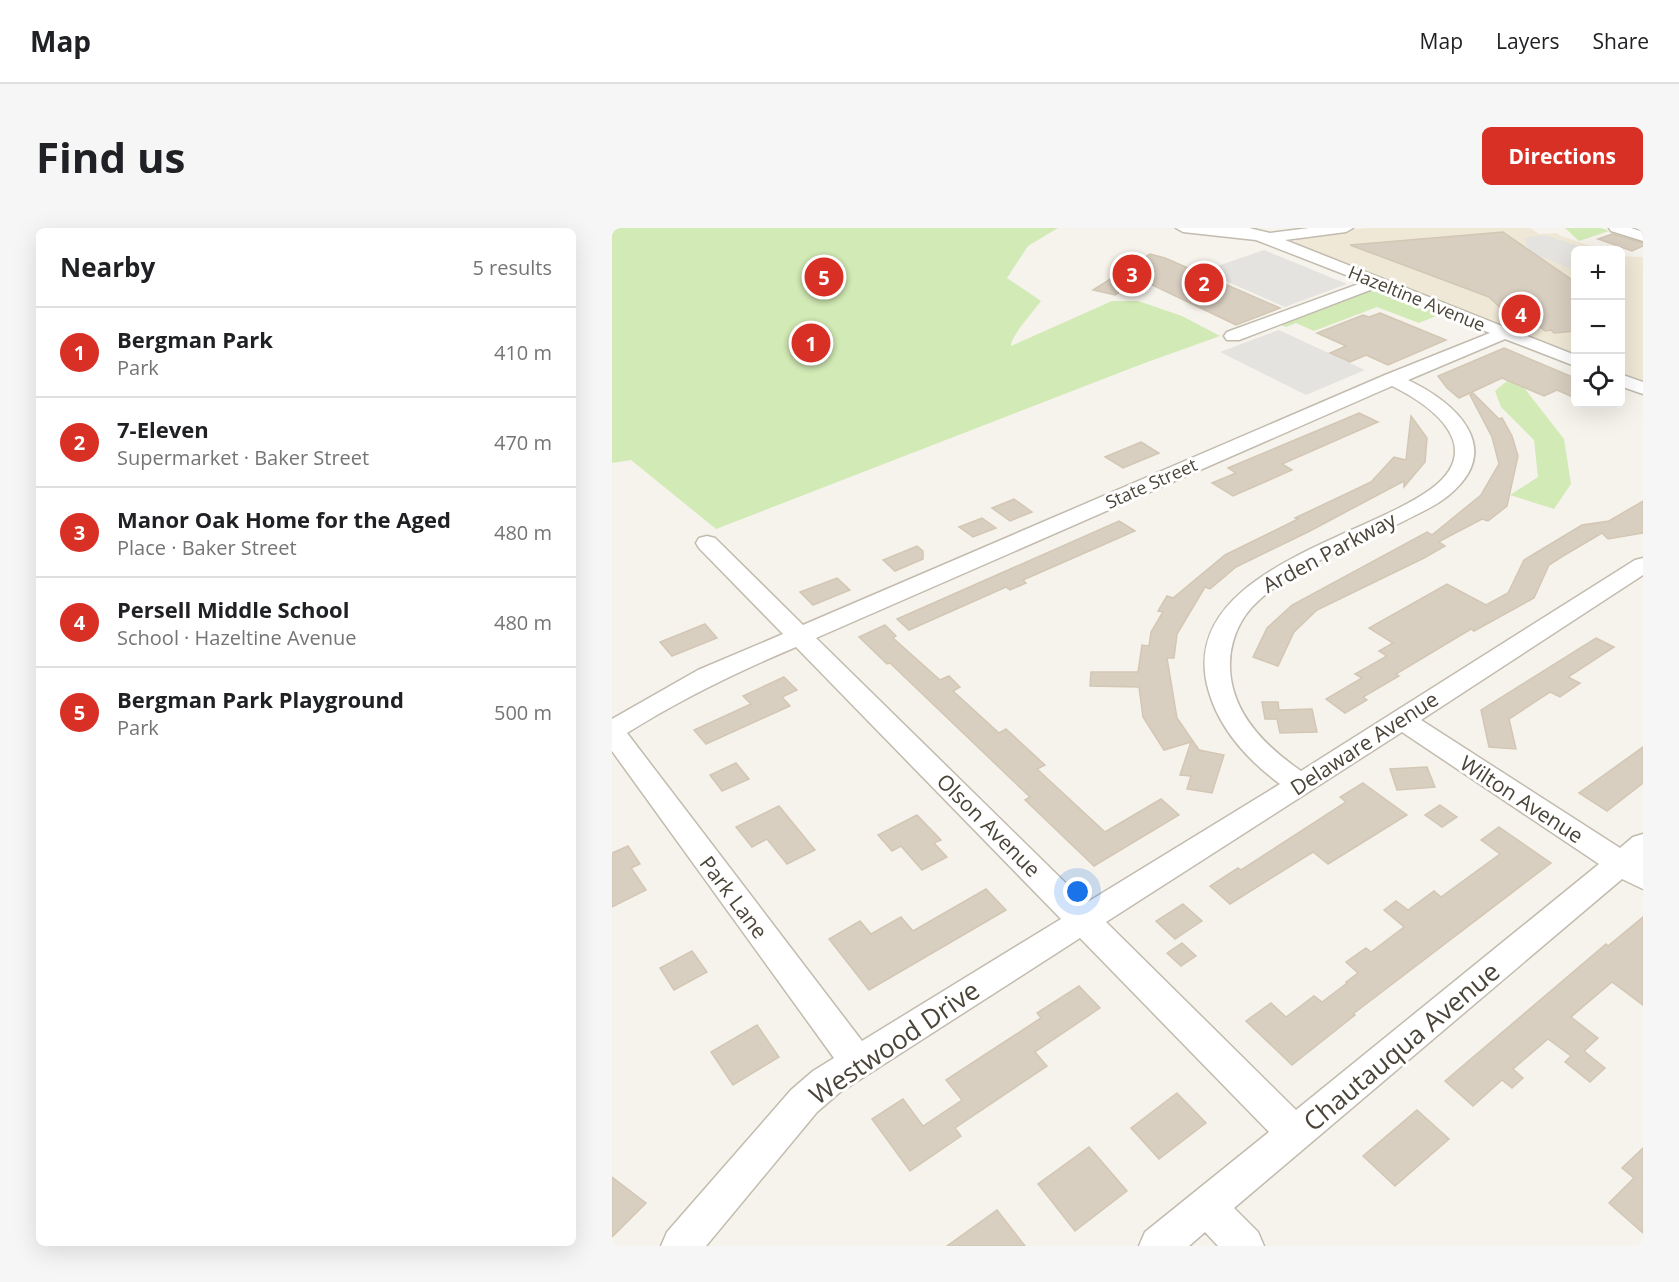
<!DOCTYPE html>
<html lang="en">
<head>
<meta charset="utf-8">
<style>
  body { margin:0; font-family:"Open Sans",sans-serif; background:#f6f6f6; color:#202124 }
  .controls { position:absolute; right:18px; top:18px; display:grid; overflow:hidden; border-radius:9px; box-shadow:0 6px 24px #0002 }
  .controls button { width:54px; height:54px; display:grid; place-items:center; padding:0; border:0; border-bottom:2px solid #e0e0e0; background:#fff; color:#202124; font:30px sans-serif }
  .you { position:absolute; left:466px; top:664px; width:21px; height:21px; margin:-15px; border:4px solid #fff; border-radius:50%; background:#1a73e8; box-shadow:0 0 0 9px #1a73e833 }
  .badge { display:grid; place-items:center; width:39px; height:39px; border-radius:50%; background:#d93025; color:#fff; font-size:20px; font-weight:700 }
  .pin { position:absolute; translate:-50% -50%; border:3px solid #fff; box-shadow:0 2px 6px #0006 }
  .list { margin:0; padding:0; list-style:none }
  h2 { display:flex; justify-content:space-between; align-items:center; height:78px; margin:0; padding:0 24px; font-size:26px }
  h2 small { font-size:20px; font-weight:400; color:#757577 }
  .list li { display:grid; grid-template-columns:39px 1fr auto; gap:18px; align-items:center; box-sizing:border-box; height:90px; padding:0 24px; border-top:2px solid #e0e0e0 }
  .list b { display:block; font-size:22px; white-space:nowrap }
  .list p { margin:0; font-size:20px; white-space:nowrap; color:#757577 }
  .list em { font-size:20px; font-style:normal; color:#757577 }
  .icon { flex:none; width:33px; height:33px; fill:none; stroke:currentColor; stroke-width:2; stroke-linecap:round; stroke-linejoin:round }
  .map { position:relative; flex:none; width:1031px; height:1018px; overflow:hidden; border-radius:9px }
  header { display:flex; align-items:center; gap:36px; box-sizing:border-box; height:84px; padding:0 30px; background:#fff; border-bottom:2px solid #e0e0e0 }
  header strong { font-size:28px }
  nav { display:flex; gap:33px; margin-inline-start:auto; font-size:21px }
  .intro { display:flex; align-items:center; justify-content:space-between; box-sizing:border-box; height:144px; padding:0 36px }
  h1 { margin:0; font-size:42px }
  .button { padding:15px 27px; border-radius:9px; background:#d93025; color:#fff; font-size:21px; font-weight:700 }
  main { display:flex; gap:36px; padding:0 36px }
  aside { flex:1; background:#fff; border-radius:9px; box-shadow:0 6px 24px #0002 }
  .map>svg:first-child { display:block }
  .education { fill:#efe8d6 }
  .green { fill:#d2eab5 }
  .parking { fill:#e5e3e0 }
  .building { fill:#d8cfc1; stroke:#d3c7b4; stroke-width:1.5 }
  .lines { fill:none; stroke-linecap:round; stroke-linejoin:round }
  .minor-casing { stroke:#c2bbae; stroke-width:3 }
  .minor { fill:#fff; fill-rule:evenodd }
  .labels { text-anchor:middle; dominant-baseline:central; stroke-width:6; stroke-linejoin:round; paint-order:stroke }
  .far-street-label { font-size:18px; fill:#4b4439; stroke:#fff }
  .street-label { font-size:21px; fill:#4b4439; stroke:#fff }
  .near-street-label { font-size:26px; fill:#4b4439; stroke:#fff }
</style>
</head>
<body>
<header>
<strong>Map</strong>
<nav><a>Map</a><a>Layers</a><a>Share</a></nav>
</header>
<div class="intro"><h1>Find us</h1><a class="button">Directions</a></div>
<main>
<aside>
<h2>Nearby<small>5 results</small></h2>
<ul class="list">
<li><span class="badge">1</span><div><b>Bergman Park</b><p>Park</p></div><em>410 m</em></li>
<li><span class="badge">2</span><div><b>7-Eleven</b><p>Supermarket · Baker Street</p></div><em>470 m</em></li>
<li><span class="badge">3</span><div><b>Manor Oak Home for the Aged</b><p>Place · Baker Street</p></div><em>480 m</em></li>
<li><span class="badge">4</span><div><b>Persell Middle School</b><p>School · Hazeltine Avenue</p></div><em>480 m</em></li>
<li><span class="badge">5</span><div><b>Bergman Park Playground</b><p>Park</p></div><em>500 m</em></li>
</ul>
</aside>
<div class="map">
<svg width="1031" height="1018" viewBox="0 0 1031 1018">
  <rect width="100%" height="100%" fill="#f6f3ec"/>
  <g class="education">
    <polygon points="757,0 918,0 927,6 945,5 949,8 991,22 963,22 963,129 691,20 683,14 684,10 695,5"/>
    <polygon points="1008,28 1031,29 1031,156 1009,147"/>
  </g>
  <g class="green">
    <path d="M0,0H446L416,18L395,50L429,73C421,84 399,108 399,118L500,73H526L570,88L608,108L530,136L104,301L19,232L0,235Z"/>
    <polygon points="953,0 989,0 997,3 967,13"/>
    <polygon points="761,59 829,86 807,95 765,79 702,103 684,95 674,99 665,95"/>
    <polygon points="902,147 952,211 959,256 942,281 898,267 926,249 922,212 889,179 883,163"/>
  </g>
  <g class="parking">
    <polygon points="930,7 939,9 979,22 963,22 963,43 930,29 916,28 913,22 916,20 912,10"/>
    <polygon points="652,22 735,56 673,79 591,43"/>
    <polygon points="667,102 753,142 694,167 608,124"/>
  </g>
  <g class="building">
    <polygon points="891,4 963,54 963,103 942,105 939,102 933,103 923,95 898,89 877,69 738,17"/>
    <polygon points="1000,6 1031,15 1031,18 1020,23 986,11"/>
    <polygon points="538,26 553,30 668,80 624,97 528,51 503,67 481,62"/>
    <polygon points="768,85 834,112 776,137 754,127 738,134 718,125 734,118 705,105 751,87 757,89"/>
    <polygon points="892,120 963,150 963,170 945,162 932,168 890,150 847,170 835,160 826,148"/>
    <polygon points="861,165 887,191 890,190 900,208 906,228 895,278 876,293 870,291 830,312 827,314 833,318 812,330 705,382 682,404 666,438 641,429 655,400 680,377 815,304 820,307 869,267 887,236 880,209 858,167"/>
    <polygon points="747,185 766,194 670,236 680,242 621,268 600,255 624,245 616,240"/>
    <polygon points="799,188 815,210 813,234 792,259 792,253 696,304 624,339 598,361 593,359 565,406 562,430 555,430 565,490 587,522 612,527 600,565 575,561 579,548 568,547 579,514 552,522 531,489 527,459 478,458 479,444 526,444 530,417 537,418 539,404 551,384 546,383 555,368 561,370 613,327 686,291 683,290 759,254 782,229 794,232"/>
    <polygon points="529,214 547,225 511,240 493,229"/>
    <polygon points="402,271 420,284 398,293 380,280"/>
    <polygon points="1031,273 1031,305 996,311 990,305 951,328 937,337 922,370 862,403 859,401 784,446 787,448 751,469 755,472 733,485 714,471 750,450 743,446 775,428 767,423 781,415 757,400 835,356 874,377 896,365 912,332 970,297 997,293"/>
    <polygon points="370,290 384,300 361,309 347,299"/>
    <polygon points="507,293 523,303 411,352 414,355 398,362 394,359 297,402 285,391"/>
    <polygon points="305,318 311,323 311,331 283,343 271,332"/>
    <polygon points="225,350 238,362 201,377 188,364"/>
    <polygon points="93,396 105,410 60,428 48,414"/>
    <polygon points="273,397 284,408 281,410 328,452 337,448 348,459 341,463 387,505 394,501 433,537 425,541 493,604 549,571 567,587 482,638 413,572 418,569 278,435 275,436 247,409"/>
    <polygon points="984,410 1002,419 956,449 968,455 948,469 938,464 897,491 904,521 877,519 869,482"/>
    <polygon points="172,449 185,462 170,469 178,478 94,516 82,502 139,476 131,468"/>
    <polygon points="650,474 666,474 667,482 700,481 705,504 668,505 665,491 653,491"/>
    <polygon points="1031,519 1031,555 995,583 967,565"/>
    <polygon points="124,535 137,551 110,563 98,547"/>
    <polygon points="815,539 823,559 785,562 778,541"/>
    <polygon points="751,555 795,587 716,636 701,624 618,676 598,658 626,640 629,642 734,574 728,569"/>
    <polygon points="828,577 845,589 830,599 813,587"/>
    <polygon points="167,578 203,622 175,636 155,611 140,619 124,599"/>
    <polygon points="305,587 329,612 322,615 335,629 310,642 289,618 280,623 266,607"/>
    <polygon points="887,599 939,635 741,786 743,787 680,837 634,793 659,775 674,789 702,768 710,774 735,755 734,754 746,745 734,734 754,720 759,724 792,699 772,682 784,673 796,682 822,663 829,669 888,626 869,612"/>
    <polygon points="16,618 28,636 19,640 34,662 0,679 0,625"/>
    <polygon points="374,661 394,682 257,762 217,711 248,693 259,706 289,689 301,703"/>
    <polygon points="571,676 590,693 563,711 544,693"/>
    <polygon points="1031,689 1031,777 1000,754 959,789 986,810 972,823 993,840 978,854 953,834 959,828 936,811 901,841 911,850 900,860 890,852 861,878 833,853 994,716 996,718"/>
    <polygon points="570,715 584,728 569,738 555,725"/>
    <polygon points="80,723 95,744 62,762 48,740"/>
    <polygon points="467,758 488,780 423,824 435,838 343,900 349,908 298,943 260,891 291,871 311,898 350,872 334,852 429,790 425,785"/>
    <polygon points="145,797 167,829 121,857 99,824"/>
    <polygon points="565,865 594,895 547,931 519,900"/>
    <polygon points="805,882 837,911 783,958 751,928"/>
    <polygon points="477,919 515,963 463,1003 426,956"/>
    <polygon points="1031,920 1031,1005 997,975 1022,950 1010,940"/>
    <polygon points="0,949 34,975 0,1009"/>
    <polygon points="385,982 413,1018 335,1018"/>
  </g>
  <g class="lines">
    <g class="minor-casing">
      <g id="minor">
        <path d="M564,0H637L658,5L697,0H741L734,4L673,12L963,127V138L893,111L796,152C843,174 894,220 837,267C824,278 809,284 794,292C748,315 675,341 640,379C622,399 615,425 619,451C625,491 657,521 689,543L1023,332L1031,330V347L809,492L1008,620L1021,609L1031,606V661L1010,651L622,980L646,1004L652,1018H606L593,1004L577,1018H527L533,1004L657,904L468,710L227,865L205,884L94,1018H49L55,1004L179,862L201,843L222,830L0,523V491L86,442L171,406L87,320L84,315L87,310L95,308L103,310L191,397L773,147L878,105L766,59L627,112H615L612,108L615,104L752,54L644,12L571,4ZM780,158C821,178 875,219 819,261C751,311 561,345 597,464C608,502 637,533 668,556L474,675L204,410ZM184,419L449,691L250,813L15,505C69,471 125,444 184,419ZM790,504L987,636L684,882L494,694Z"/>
        <polygon points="997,0 1019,0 1031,4 1031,13 999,3"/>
        <polygon points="1008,146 1031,154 1031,166 1008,158"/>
      </g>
    </g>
    <use href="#minor" class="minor"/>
  </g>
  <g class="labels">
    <g class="far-street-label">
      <text transform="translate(805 70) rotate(22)">Hazeltine Avenue</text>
      <text transform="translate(539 255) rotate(-24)">State Street</text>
    </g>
    <g class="street-label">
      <text transform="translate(717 324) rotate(-28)">Arden Parkway</text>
      <text transform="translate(752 515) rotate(-33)">Delaware Avenue</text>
      <text transform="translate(910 571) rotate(33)">Wilton Avenue</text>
      <text transform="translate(377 597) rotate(45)">Olson Avenue</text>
      <text transform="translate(122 669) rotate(53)">Park Lane</text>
    </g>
    <g class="near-street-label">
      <text transform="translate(282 814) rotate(-34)">Westwood Drive</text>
      <text transform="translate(789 818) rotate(-40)">Chautauqua Avenue</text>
    </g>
  </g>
</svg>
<div class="controls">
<button>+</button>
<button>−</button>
<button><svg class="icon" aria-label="locate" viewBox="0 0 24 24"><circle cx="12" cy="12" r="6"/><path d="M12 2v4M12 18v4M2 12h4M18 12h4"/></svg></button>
</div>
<div class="you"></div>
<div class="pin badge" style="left:199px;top:115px">1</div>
<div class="pin badge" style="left:592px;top:55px">2</div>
<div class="pin badge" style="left:520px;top:46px">3</div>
<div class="pin badge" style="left:909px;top:86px">4</div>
<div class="pin badge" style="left:212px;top:49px">5</div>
</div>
</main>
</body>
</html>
